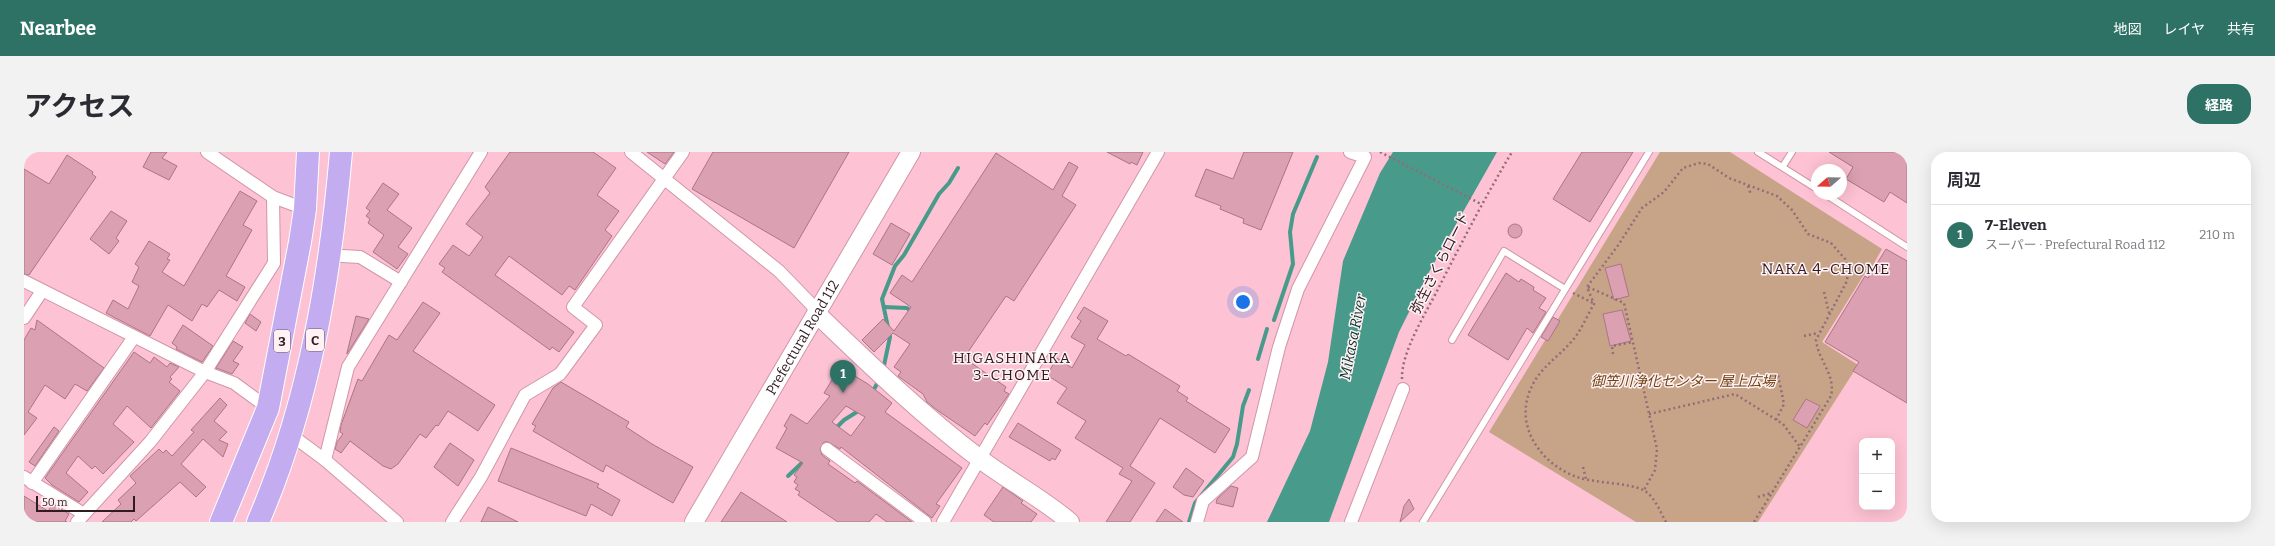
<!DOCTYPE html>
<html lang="ja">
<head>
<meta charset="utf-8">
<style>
  body { margin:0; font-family:Bitter,"Noto Sans JP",serif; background:#f2f2f3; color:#2b2b33 }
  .controls { position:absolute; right:12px; bottom:12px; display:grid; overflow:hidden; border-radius:8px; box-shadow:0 4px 16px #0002 }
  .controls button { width:36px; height:36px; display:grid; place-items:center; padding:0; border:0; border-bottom:1px solid #e1e1e2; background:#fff; color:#2b2b33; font:20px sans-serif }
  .compass { position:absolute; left:1787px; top:12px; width:36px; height:36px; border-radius:50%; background:#fff; box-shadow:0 4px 16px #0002; rotate:250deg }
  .scale { position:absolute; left:12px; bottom:10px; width:99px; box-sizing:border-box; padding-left:4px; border:2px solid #301b21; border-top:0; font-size:11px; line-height:14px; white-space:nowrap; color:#301b21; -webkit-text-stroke:3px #fff2f5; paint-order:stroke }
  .you { position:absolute; left:1219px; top:150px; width:14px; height:14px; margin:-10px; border:3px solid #fff; border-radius:50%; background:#1a73e8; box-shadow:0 0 0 6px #1a73e833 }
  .badge { display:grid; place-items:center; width:26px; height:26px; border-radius:50%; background:#2e7266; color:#fff; font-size:13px; font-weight:700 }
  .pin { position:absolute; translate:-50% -33px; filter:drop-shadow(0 1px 2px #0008) }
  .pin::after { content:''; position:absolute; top:21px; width:14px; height:12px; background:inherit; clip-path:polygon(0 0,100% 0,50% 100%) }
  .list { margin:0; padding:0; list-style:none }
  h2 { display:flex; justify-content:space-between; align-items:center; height:52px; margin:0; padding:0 16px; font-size:17px }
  h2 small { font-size:13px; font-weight:400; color:#7c7c81 }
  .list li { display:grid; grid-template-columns:26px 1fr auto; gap:12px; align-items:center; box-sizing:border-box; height:60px; padding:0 16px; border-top:1px solid #e1e1e2 }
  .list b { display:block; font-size:15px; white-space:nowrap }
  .list p { margin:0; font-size:13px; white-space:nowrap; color:#7c7c81 }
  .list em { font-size:13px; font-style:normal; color:#7c7c81 }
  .map { position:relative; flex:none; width:1883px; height:370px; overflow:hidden; border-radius:16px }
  header { display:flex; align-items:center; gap:24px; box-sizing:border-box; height:56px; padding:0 20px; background:#2e7266; color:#fff }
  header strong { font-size:19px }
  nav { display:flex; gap:22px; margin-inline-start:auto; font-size:14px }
  .intro { display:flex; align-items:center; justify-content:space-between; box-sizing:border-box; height:96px; padding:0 24px }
  h1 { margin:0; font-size:28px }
  .button { padding:10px 18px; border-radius:16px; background:#2e7266; color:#fff; font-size:14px; font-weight:700 }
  main { display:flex; gap:24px; padding:0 24px }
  aside { flex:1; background:#fff; border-radius:16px; box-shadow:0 4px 16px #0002 }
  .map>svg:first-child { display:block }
  .green { fill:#c7a488 }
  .water { fill:#489a8b }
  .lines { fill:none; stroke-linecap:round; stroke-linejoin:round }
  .stream { stroke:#489a8b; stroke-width:4 }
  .building { fill:#dba1b2; stroke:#ab7585; fill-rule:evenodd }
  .lane-casing { stroke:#d097a8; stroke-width:8 }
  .street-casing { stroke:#d097a8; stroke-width:14 }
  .secondary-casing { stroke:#d097a8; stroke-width:20 }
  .highway-casing { stroke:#fff; stroke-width:24 }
  .path { stroke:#936c77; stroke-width:2.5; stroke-dasharray:2 3; stroke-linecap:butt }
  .lane { stroke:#fff; stroke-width:6 }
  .street { stroke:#fff; stroke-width:12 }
  .secondary { stroke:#fff; stroke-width:18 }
  .highway { stroke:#c3acf0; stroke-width:22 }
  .labels { text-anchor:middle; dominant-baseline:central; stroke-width:3; stroke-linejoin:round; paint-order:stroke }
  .shield { fill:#fff2f5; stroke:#6e5c61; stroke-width:1 }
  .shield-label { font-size:13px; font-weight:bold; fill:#301b21 }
  .street-label { font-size:14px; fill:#301b21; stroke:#fff2f5 }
  .park-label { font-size:14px; font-style:italic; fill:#703f0d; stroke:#fff2f5 }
  .neighbourhood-label { font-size:15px; letter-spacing:1px; fill:#301b21; stroke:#fff2f5 }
  .water-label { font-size:15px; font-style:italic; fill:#0d352e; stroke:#fff2f5 }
</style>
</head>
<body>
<header>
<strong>Nearbee</strong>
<nav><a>地図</a><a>レイヤ</a><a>共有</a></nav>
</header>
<div class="intro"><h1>アクセス</h1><a class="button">経路</a></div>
<main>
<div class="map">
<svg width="1883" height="370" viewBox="0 0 1883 370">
  <rect width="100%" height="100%" fill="#fdc2d3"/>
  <polygon class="green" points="1636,0 1706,0 1858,97 1844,122 1841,121 1798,190 1834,213 1734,370 1612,370 1465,280"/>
  <polygon class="water" points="1369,0 1473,0 1405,120 1375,180 1305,370 1243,370 1286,279 1304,210 1319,109 1356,21"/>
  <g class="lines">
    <g class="stream">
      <polyline points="860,155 883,156 888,160"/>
      <polyline points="1250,168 1269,112 1266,80 1269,62 1293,5"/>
      <polyline points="1234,207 1243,177"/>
      <polyline points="859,218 866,185 858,147 871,114 880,103 915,42 925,31 934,16"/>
      <polyline points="848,241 855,228"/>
      <polyline points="811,277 820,268 836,258"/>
      <polyline points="764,324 781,308"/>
      <polyline points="1165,370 1171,351 1209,305 1213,292 1219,254 1225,238"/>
    </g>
  </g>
  <g class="building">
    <polygon points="127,0 143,0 138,6 153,14 145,28 119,15"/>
    <polygon points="486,0 569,0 592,16 573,43 595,59 581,78 588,84 551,138 545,134 538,143 485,104 471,123 550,180 535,200 528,195 526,198 418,120 421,116 415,112 429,93 445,104 459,85 442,72 466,41 461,35"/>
    <polygon points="623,0 650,0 641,12"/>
    <polygon points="689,0 825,0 770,96 668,37"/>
    <polygon points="1083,0 1119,0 1113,13 1107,10 1106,12"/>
    <polygon points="1220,0 1269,0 1237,78 1219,71 1220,67 1196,57 1197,54 1171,44 1182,17 1209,27"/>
    <polygon points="1558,0 1609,0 1566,70 1529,47"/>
    <polygon points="1805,0 1883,0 1883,51 1866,40 1860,50 1822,27 1829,15"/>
    <polygon points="972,1 1029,38 1045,10 1054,15 1038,44 1052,53 990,149 982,144 940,206 982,235 980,239 985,242 963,273 961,271 951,284 913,258 903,250 899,242 874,224 877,220 870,215 886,192 869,181 850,200 838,188 859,167 870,179 887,155 866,141 878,123 888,130"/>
    <polygon points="43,3 69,20 68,22 72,25 5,123 0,122 0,17 25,32"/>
    <polygon points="359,31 375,42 363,58 388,76 374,95 384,102 373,117 349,100 360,83 344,71 346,67 342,64 346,59 342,56"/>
    <polygon points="216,39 233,49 219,73 228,78 202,124 221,135 213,149 195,138 183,155 178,152 168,169 144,153 126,184 82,161 89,148 104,157 115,134 108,130 115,115 111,112 125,89 146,102 143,107 146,108 138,120 160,134"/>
    <polygon points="87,59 103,69 92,86 95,89 85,102 66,87"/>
    <polygon points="867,71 886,82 868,113 849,102"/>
    <circle cx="1491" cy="79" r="7"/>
    <polygon points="1862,97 1883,109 1883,251 1829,219 1835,210 1801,190 1841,124 1844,126"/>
    <polygon points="1597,112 1605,144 1590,148 1581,116"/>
    <polygon points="1482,121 1495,130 1497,127 1510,135 1509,138 1522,146 1515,156 1522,160 1509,181 1503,176 1484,208 1444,183"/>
    <polygon points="399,150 416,161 389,199 471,253 454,279 424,259 414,274 412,273 402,286 396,282 374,312 367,317 359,314 326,289 317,301 311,297 313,290 319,282 316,280 317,273 334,227 338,229 365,183 373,188"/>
    <polygon points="1060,155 1084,169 1073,187 1102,204 1104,202 1156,234 1153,239 1164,246 1162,249 1206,277 1191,301 1136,266 1106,314 1131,331 1106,370 1082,370 1108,329 1095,322 1099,316 1051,286 1062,269 1033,251 1043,236 1023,223 1033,206 1048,216 1061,193 1047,185 1057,169 1053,166"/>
    <polygon points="1598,158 1607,189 1586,194 1579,162"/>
    <polygon points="226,162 237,170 232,179 221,171"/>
    <polygon points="332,164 345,167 323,202 323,201"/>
    <polygon points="1529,165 1536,169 1524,189 1517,185"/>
    <polygon points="13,168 80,216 63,239 51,232 41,247 21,233 4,260 13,266 0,283 0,188 7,176 11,178"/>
    <polygon points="159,173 189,194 178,210 152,197 153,195 148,191"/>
    <polygon points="209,189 219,195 209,209 215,212 208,222 192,216"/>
    <polygon points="110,200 126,211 130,205 143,215 146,211 155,215 146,225 148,227 145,230 156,239 127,276 103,254 89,272 110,290 79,322 71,314 68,317 54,304 42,321 64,340 55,350 28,333 21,326"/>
    <path d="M816,215L844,232L868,251L861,260L938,316L912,352L916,354L908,366L817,295L816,297L804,290H800L796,297L798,303L806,309L804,312L831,331L833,329L888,370H863L852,362L845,370H814L774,343L776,340L771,337L774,333L770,330L773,325L770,323L779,311L752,296L763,276L760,274L767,262L783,272L806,244L800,241ZM822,254L841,265L827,284L808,270Z"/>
    <polygon points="537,230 605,270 602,275 628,292 669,315 649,351 582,313 579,320 509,279 512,274 508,272 529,236"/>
    <polygon points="196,246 203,253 190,269 203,280 195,288 204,292 199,305 179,287 157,312 182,335 172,345 156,330 112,369 110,367 107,370 78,370 97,352 94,348 112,331 106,324 135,297 139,301 142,298 148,304 170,280 167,278"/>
    <polygon points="1782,247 1796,254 1783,276 1769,268"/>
    <polygon points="994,271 1037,298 1031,308 1028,306 1026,309 985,285"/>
    <polygon points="30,275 35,279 11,314 5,310"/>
    <polygon points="426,291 450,308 434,334 410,315"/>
    <polygon points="487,296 575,332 573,335 596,348 588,364 567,352 562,364 474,329"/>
    <polygon points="1162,316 1180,329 1169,345 1160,343 1149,335"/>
    <polygon points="1207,334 1214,336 1209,355 1192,351 1193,347"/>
    <polygon points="979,335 999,349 997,351 1013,362 1007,370 970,370 960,363"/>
    <polygon points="717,340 763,370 697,370"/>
    <polygon points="0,344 24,359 29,352 45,362 41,369 43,370 8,370 0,366"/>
    <polygon points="1385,347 1390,357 1376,370 1380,354"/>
    <polygon points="464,355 494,370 457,370"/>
    <polygon points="1141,357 1159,370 1132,370"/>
  </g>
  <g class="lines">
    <g class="lane-casing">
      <g id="lane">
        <polyline points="1734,0 1793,37"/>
        <polyline points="1759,14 1768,0"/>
        <polyline points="1801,42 1883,95"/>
        <polyline points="1428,188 1480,99 1541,137"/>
        <polyline points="1399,370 1625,0"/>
      </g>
    </g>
    <g class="street-casing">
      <g id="street">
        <polyline points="183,0 249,45 281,57"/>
        <polyline points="607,0 755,119 787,152 793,162"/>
        <polyline points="318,104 336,105 377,130"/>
        <polyline points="0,129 181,220 210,231 244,256"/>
        <polyline points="0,166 18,139"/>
        <polyline points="274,288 301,308"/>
        <polyline points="803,297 901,370"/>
        <polyline points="0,325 60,362"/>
        <polyline points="8,331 110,185"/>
        <polyline points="53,370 126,290 181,220 250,111 249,45"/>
        <polyline points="373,370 301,308 324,215 457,0"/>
        <polyline points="428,370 457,325 501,243 536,222 572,173 549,155 659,0"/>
        <polyline points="919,370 1134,0"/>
        <polyline points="1173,370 1179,349 1228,305 1255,195 1274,137 1341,5 1326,0"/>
        <polyline points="1327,370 1379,237"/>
      </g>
    </g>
    <g class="secondary-casing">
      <g id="secondary">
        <path d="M793,162C845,212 898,263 956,307C985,329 1018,346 1046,370"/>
        <path id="s1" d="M670,370L887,0"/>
      </g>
    </g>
    <g class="highway-casing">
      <g id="highway">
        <polyline points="197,370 244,256 276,90 281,57 284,0"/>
        <path d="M234,370C285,252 306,127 317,0"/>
      </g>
    </g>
    <g class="path">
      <polyline points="1356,0 1457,52"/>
      <polyline points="1724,34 1727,43"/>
      <polyline points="1564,135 1600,151 1633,297 1631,318 1620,338"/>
      <polyline points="1800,140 1805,161"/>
      <polyline points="1549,141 1569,151"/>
      <polyline points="1780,184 1794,181"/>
      <polyline points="1589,202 1588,194 1609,190"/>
      <path d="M1378,227C1377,200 1402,161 1414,137C1438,90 1461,45 1488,0"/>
      <polyline points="1625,262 1711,242 1759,272 1776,295"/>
      <polyline points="1752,268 1760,252 1754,223"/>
      <polyline points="1559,315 1562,327"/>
      <polyline points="1734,345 1747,341"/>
      <path d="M1642,370C1636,360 1631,344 1619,338C1605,331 1573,331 1556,326C1518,314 1488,274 1508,234C1518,213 1539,202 1552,184C1559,174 1564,162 1570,152L1563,135L1595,92L1618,56L1640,40L1659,16L1675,11L1684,12L1705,26L1753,44L1768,58L1784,82L1807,91L1822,108L1824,117L1823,129L1792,188C1794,208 1812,223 1807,244L1730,370"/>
    </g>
    <use href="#lane" class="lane"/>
    <use href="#street" class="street"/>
    <use href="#secondary" class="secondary"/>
    <use href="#highway" class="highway"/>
  </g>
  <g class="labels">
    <g class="shield">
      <rect x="282" y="177" width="18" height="22" rx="3"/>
      <rect x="250" y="178" width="16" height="22" rx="3"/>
    </g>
    <g class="shield-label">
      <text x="291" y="188">C</text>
      <text x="258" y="189">3</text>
    </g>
    <g class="street-label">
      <text transform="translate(1416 111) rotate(-63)">弥生さくらロード</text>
      <text stroke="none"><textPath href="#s1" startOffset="214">Prefectural Road 112</textPath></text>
    </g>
    <g class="park-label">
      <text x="1659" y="229">御笠川浄化センター 屋上広場</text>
    </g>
    <g class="neighbourhood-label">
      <text x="1802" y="117">NAKA 4-CHOME</text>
      <text x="988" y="206">HIGASHINAKA<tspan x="988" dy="17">3-CHOME</tspan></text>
    </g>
    <g class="water-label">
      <text transform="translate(1329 185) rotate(-79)">Mikasa River</text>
    </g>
  </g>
</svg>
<div class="controls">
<button>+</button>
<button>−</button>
</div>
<svg class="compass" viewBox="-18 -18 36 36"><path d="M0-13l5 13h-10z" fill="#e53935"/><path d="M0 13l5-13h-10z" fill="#7c7c81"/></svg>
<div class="scale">50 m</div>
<div class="you"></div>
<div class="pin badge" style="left:819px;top:241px">1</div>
</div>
<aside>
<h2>周辺<small></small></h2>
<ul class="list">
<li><span class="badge">1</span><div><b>7-Eleven</b><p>スーパー · Prefectural Road 112</p></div><em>210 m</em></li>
</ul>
</aside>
</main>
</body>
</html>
